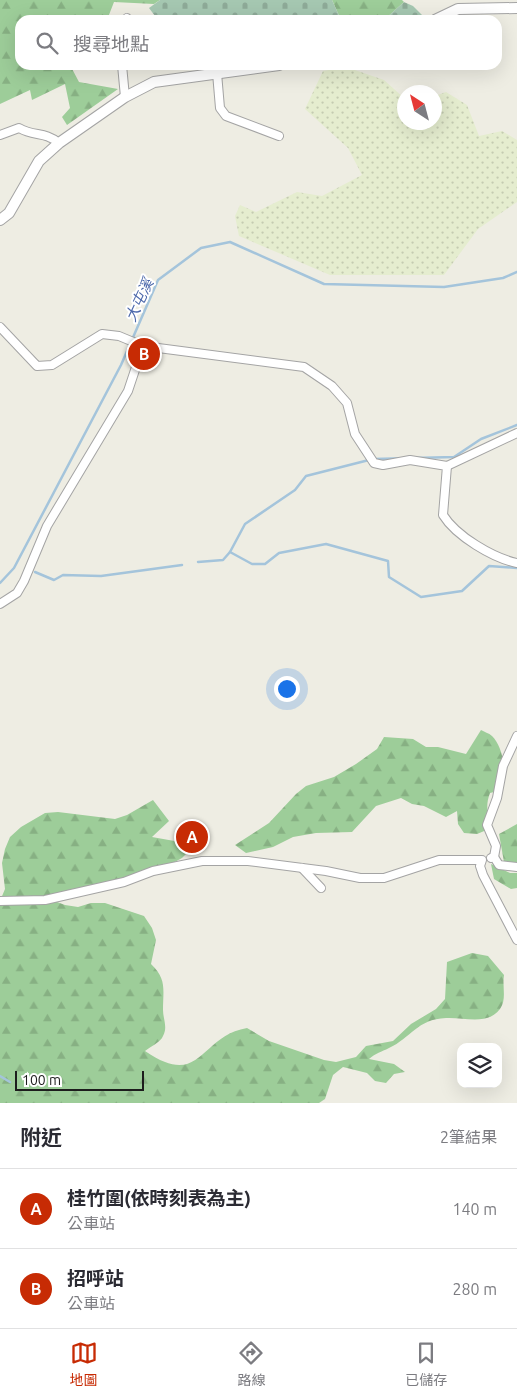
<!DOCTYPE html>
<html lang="zh-TW">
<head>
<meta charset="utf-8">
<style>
  body { margin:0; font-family:Ubuntu,"Noto Sans TC",sans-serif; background:#f2f2f3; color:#2b2b33 }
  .controls { position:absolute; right:15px; bottom:15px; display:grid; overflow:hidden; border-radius:10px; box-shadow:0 5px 20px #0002 }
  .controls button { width:45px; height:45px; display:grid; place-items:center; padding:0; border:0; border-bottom:1px solid #e1e1e2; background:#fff; color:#2b2b33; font:25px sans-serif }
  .compass { position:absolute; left:397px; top:85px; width:45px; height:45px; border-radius:50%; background:#fff; box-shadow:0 5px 20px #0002; rotate:324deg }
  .scale { position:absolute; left:15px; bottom:12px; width:129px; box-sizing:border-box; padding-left:5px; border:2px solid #1d1d1d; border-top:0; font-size:14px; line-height:18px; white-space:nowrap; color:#1d1d1d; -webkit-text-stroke:4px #fff; paint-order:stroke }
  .you { position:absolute; left:286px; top:688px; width:18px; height:18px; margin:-12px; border:4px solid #fff; border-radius:50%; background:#1a73e8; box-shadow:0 0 0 8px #1a73e833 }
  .badge { display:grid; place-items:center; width:32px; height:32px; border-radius:50%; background:#c72b04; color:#fff; font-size:16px; font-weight:700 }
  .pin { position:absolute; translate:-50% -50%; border:2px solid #fff; box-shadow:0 1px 5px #0006 }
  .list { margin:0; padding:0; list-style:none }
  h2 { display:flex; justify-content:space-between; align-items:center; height:65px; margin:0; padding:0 20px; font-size:21px }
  h2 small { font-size:16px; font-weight:400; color:#7c7c81 }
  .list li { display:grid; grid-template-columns:32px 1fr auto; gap:15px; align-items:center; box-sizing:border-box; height:80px; padding:0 20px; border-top:1px solid #e1e1e2 }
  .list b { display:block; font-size:19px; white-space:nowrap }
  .list p { margin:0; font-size:16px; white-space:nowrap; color:#7c7c81 }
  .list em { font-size:16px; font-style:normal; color:#7c7c81 }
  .icon { flex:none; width:28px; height:28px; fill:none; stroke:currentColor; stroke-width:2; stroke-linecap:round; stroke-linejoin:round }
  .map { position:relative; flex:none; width:517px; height:1103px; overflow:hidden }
  .search { position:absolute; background:#fff; box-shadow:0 5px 20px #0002; left:15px; right:15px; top:15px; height:55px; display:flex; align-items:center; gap:12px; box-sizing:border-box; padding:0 18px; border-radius:15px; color:#7c7c81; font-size:19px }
  .sheet { height:225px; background:#fff }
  nav { display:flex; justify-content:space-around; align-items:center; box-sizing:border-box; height:70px; border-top:1px solid #e1e1e2; background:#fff; font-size:14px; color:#7c7c81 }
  nav a { display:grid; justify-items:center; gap:2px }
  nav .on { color:#c72b04 }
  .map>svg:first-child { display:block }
  .farmland { fill:url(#farmland-dots) }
  .forest { fill:url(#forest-firs) }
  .cemetery { fill:url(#cemetery-stones) }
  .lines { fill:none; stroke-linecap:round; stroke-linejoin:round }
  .stream { stroke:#a4c4db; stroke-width:2.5 }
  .minor-casing { stroke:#a4a4a4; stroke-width:10 }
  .tertiary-casing { stroke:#a4a4a4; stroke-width:12 }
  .minor { stroke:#fff; stroke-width:8 }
  .tertiary { stroke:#fff; stroke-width:10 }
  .labels { text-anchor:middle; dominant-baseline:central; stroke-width:4; stroke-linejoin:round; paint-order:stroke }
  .water-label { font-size:15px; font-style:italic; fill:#4c68ab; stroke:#fff }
</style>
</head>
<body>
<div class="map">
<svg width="517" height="1103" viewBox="0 0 517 1103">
  <defs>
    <pattern id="farmland-dots" width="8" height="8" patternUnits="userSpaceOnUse" patternTransform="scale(1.25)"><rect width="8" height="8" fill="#e5edcf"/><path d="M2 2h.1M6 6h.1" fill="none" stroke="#c4cbb1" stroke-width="1.8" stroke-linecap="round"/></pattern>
    <pattern id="forest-firs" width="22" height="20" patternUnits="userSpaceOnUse" patternTransform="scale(1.25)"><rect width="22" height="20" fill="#9dcd99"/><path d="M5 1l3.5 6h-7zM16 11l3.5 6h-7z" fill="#87b083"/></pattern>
    <pattern id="cemetery-stones" width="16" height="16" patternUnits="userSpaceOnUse" patternTransform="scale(1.25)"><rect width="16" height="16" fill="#a5c7b1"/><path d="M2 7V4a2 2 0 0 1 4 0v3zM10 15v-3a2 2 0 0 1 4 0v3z" fill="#8eaa98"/></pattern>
  </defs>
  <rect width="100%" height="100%" fill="#eeede3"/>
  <polygon class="farmland" points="346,67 384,80 404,98 404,122 434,122 435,96 446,92 467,105 479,136 502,131 517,140 517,202 478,229 444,275 330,275 239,236 235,216 240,205 256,212 297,192 322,196 362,175 348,148 305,109 323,71"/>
  <g class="forest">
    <polygon points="0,0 160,0 154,4 114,2 107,20 20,20 20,65 70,65 79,82 118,89 67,125 62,117 70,108 65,84 32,100 30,90 0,104"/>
    <polygon points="332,0 402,0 404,2 384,20 341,20"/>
    <path d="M481,730C484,732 489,733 492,736C504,748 507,775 502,790L490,793C484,809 490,813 489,829L477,834L464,833L458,824L457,811L446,817L424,806L412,804L401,798L376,806L352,832L316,833L293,837L273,847L246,853L235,845L269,823L296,794L306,786L334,777L356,764L377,749L384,737L413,739L426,747H438L466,754Z"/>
    <path d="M153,800L169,821L152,837L180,842L190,850L182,858L160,870L91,888H77L66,894L41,896L65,905L78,907L91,903H105L144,916L152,928L156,940L151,964C167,979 163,990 163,1010C163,1019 168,1027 163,1036C161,1042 150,1047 145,1051C202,1090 199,1036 247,1028L269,1041L324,1060L336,1062L356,1057L366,1046L393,1041L411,1024L436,1009L445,999L447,962L472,953L488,956L504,975C502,987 507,999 500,1009C487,1026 464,1017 446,1018C417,1019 411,1038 389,1048C381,1052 376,1053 369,1059L394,1064L405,1072L394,1074L386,1083L375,1081L367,1073L343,1067L333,1075L325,1099L319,1103H0V901L5,889L2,863L5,849L10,837L21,827L45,813L58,812L115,819L127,815Z"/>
    <polygon points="517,824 517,864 504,862 499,834"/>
    <polygon points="491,864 510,873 517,873 517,888 511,889 494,879"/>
  </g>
  <g class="cemetery">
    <polygon points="160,0 332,0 341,20 158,20 149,8"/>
    <polygon points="404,2 413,6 427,20 384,20"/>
  </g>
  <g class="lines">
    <g class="stream">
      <polyline points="374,459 454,457 481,439 517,425"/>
      <polyline points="230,552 252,564 265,564 279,553 326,544 388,561 389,577 421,597 462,591 489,566 517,568"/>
      <polyline points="198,562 223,560 230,552 245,524 295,490 306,476 369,460"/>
      <polyline points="35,572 54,580 63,575 101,576 182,565"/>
      <polyline points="0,583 14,568 121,365 158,280 201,248 230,242 324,284 444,287 503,278 517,272"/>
      <polyline points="0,1076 10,1082"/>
    </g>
    <g class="minor-casing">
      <g id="minor">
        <polyline points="126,20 127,18"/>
        <polyline points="122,65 125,97"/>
        <polyline points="217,73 220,108 226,116 279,136"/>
        <path d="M0,135L19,128C35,137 44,131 59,143"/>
        <path d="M0,327L37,366L52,365L102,334L119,336L143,346L304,367L332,386L347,403L355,434L374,463L383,465L410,460L447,466L443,515C456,536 493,558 517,563"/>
        <polyline points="447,466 517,433"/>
        <polyline points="0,604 17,593 24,581 47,526 128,391 143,346"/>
        <polyline points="494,857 496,846 487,825 497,798 503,766 517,736"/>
        <polyline points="491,858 494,857 499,865 517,867"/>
        <polyline points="302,868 321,888"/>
        <polyline points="0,901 45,900 124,882 153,871 202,861 248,861 326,871 360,878 384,878 439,860 482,860 480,866 483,875 517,940"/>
      </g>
    </g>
    <g class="tertiary-casing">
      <g id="tertiary">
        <polyline points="435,20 458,9 517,8"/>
        <polyline points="0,220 9,213 39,161 59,143 125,97 154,82 279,65"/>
      </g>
    </g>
    <use href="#minor" class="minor"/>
    <use href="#tertiary" class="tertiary"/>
  </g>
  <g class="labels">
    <g class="water-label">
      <text transform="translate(139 300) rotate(-65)">大屯溪</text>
    </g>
  </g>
</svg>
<div class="controls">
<button><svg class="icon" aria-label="layers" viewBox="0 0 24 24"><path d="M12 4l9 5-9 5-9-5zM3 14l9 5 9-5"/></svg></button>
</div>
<svg class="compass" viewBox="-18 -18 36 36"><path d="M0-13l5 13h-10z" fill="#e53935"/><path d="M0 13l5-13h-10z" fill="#7c7c81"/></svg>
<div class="scale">100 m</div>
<div class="you"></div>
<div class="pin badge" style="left:192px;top:837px">A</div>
<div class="pin badge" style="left:144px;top:354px">B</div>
<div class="search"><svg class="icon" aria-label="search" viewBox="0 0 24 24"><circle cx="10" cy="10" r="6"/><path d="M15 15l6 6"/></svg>搜尋地點</div>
</div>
<section class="sheet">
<h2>附近<small>2筆結果</small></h2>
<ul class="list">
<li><span class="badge">A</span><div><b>桂竹圍(依時刻表為主)</b><p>公車站</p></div><em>140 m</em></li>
<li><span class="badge">B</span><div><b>招呼站</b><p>公車站</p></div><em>280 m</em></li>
</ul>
</section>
<nav>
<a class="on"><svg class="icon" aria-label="map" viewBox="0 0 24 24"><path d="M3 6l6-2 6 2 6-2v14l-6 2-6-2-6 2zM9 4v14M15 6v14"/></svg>地圖</a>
<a><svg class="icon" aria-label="directions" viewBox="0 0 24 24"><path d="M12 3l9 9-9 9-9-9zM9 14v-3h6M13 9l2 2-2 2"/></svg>路線</a>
<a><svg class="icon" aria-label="saved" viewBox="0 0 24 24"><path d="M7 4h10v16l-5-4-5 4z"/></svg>已儲存</a>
</nav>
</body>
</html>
